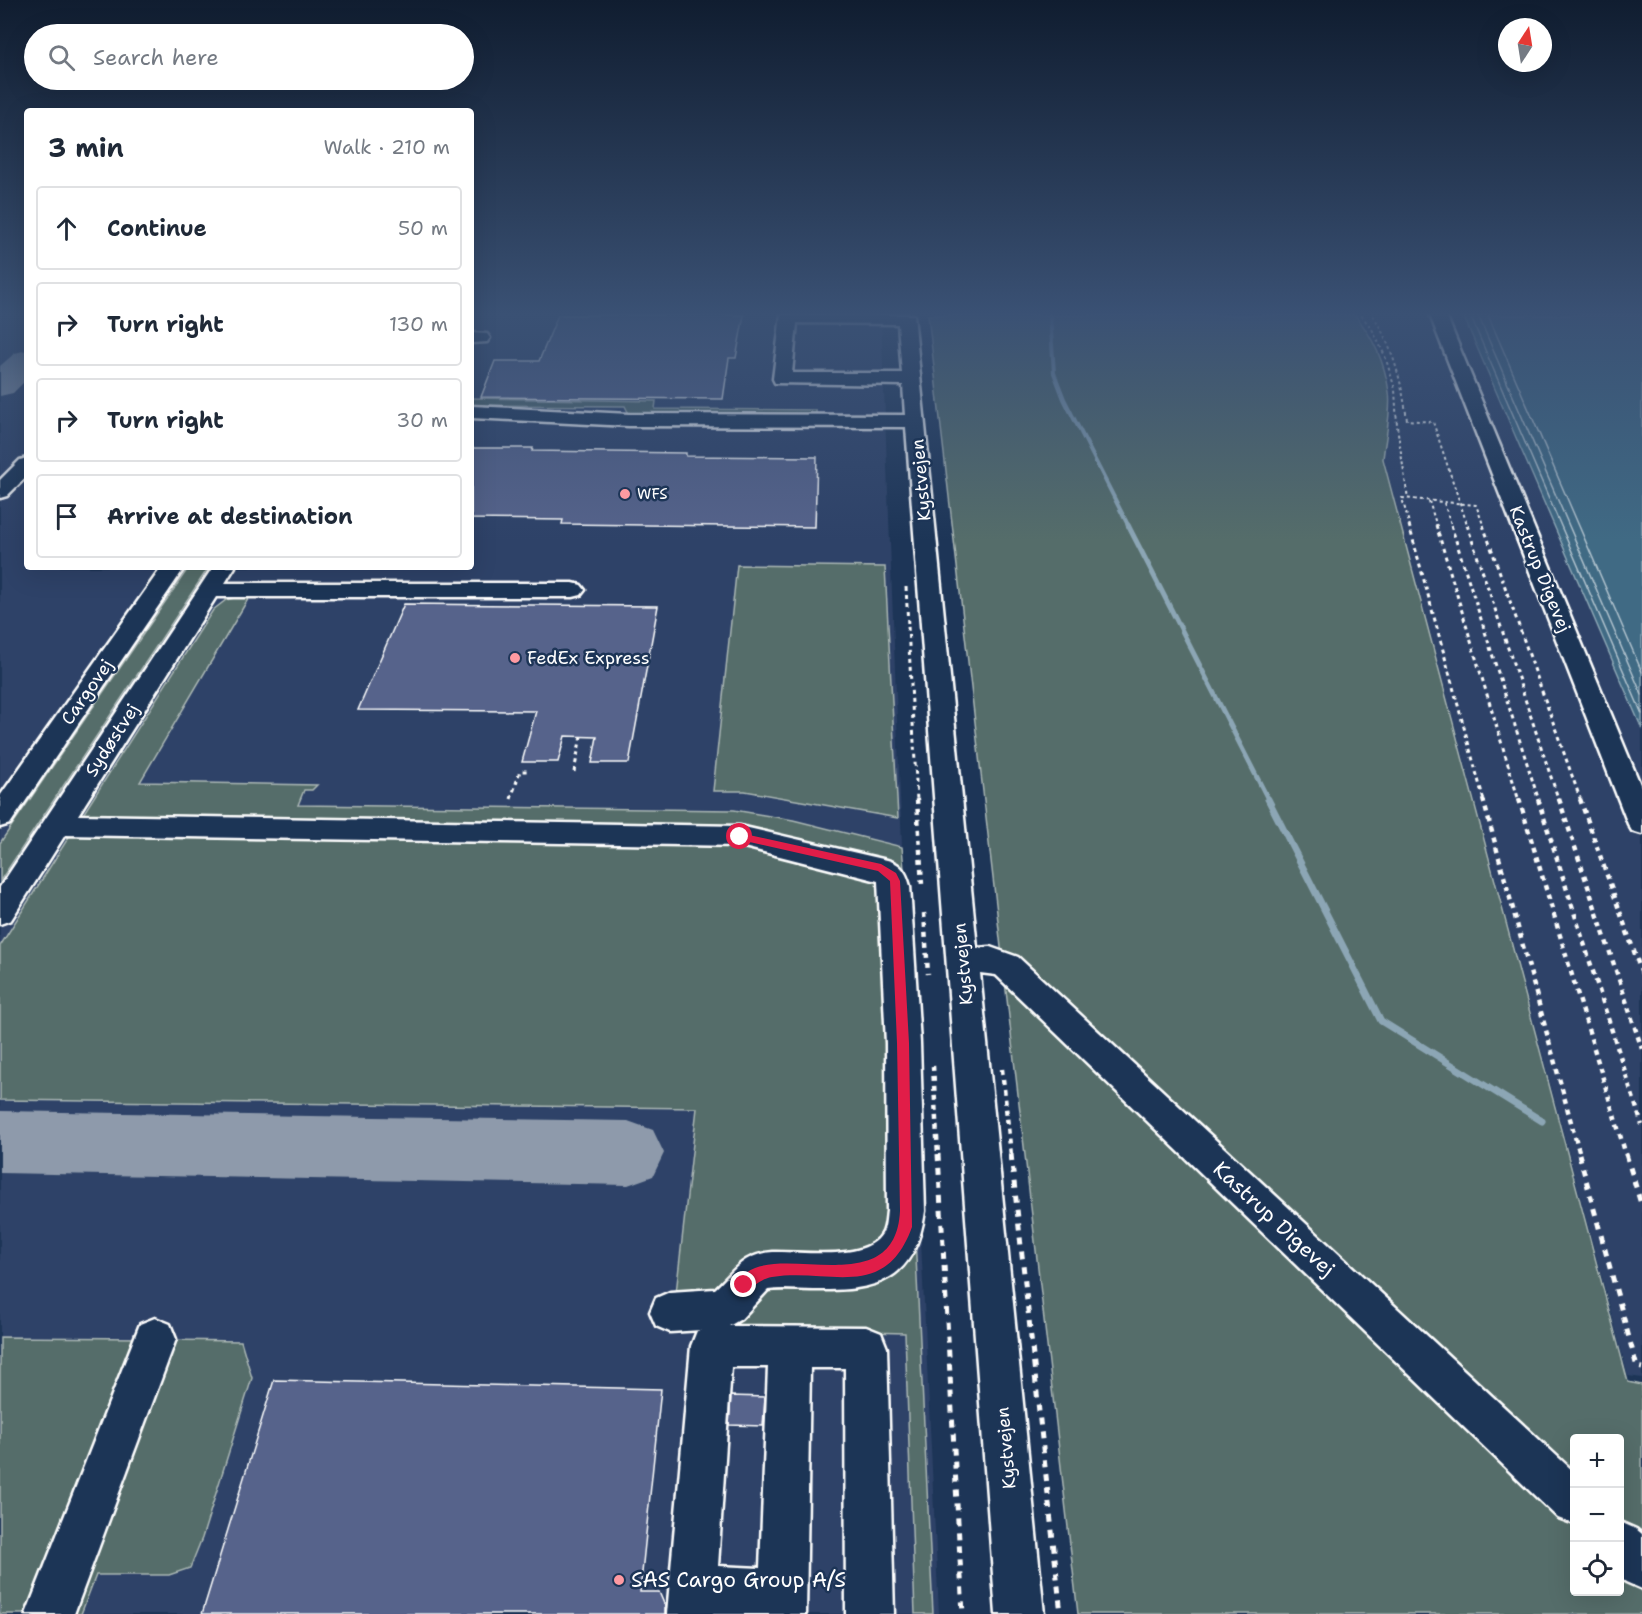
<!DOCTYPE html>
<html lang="en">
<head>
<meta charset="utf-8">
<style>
  body { margin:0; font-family:"Shantell Sans",sans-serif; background:#f6f6f7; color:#1f2937 }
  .controls { position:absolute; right:18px; bottom:18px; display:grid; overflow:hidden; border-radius:6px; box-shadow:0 6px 24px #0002 }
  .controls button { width:54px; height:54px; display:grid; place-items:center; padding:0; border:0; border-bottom:2px solid #e0e1e3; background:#fff; color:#1f2937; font:30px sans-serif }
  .compass { position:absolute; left:1498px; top:18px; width:54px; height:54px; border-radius:50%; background:#fff; box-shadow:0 6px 24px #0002; rotate:12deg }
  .stop { position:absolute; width:18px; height:18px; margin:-14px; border:4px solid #e11d48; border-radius:50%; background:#fff }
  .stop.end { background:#e11d48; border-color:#fff; box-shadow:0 2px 6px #0008 }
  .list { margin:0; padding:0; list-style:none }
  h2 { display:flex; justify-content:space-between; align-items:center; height:78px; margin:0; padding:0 24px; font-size:26px }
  h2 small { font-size:20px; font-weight:400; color:#747a83 }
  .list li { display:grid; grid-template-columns:39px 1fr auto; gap:18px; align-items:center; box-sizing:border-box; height:84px; margin:0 12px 12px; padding:0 12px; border:2px solid #e0e1e3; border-radius:6px }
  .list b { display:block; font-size:22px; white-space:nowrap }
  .list em { font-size:20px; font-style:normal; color:#747a83 }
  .icon { flex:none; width:33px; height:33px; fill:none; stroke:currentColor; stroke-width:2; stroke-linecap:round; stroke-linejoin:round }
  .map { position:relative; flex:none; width:1642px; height:1614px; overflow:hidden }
  .search { position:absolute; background:#fff; box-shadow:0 6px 24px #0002; left:24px; top:24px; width:450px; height:66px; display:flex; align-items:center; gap:15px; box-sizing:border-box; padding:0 21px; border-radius:33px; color:#747a83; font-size:22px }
  .panel { position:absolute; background:#fff; box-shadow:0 6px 24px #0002; left:24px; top:108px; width:450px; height:462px; border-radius:6px }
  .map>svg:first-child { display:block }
  .built { fill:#2e4367 }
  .green { fill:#556d6a; stroke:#aab6b4; stroke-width:1.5; fill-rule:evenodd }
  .water { fill:#3f6a84; stroke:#8ca6b5; stroke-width:1.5 }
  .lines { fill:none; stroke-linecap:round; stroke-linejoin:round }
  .shore { stroke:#b2c3ce; stroke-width:1.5 }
  .stream-far2 { stroke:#8ca6b5; stroke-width:4 }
  .stream-far1 { stroke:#8ca6b5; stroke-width:5 }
  .stream { stroke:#8ca6b5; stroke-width:7 }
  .taxiway { fill:#8e9aab; fill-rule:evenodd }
  .building { fill:#57648b; stroke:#fff; stroke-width:1.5 }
  .minor-casing { stroke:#fff; stroke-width:5 }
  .path-far3 { stroke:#fff; stroke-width:2; stroke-dasharray:3 3; stroke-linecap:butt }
  .path-far2 { stroke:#fff; stroke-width:3; stroke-dasharray:4 4; stroke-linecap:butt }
  .path-far1 { stroke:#fff; stroke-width:4.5; stroke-dasharray:5 5; stroke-linecap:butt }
  .path { stroke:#fff; stroke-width:5; stroke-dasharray:7 7; stroke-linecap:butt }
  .minor { fill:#1d3557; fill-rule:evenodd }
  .route { fill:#e11d48 }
  .poi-dot { fill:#ff9aa2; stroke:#1d3557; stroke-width:2 }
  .labels { text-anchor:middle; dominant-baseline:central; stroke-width:5; stroke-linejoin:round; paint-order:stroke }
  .far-poi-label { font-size:15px; fill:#fff; stroke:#1d3557; text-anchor:start }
  .street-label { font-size:18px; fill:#fff; stroke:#1d3557 }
  .poi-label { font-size:18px; fill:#fff; stroke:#1d3557; text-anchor:start }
  .near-street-label { font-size:21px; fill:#fff; stroke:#1d3557 }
  .near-poi-label { font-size:21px; fill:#fff; stroke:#1d3557; text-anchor:start }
</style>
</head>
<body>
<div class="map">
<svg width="1642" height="1614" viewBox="0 0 1642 1614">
  <rect width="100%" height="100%" fill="#1d3557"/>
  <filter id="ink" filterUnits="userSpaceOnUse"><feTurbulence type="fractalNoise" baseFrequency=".0167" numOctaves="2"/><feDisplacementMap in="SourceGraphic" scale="12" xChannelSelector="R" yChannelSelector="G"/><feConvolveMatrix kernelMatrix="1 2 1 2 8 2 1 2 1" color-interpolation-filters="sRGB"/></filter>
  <g filter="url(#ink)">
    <g class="built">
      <polygon points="0,315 27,315 27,567 471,567 471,315 881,315 902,847 939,1614 0,1614"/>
      <polygon points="1281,315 1465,315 1642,726 1642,1378 1628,1376 1375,425"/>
    </g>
    <g class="green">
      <path d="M928,315H1355C1373,337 1385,364 1389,392C1392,411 1385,439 1383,459L1628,1382L1642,1385V1614H1078ZM1574,1438H1620V1592H1574Z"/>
      <polygon points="471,398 656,401 655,409 816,410 816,415 632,414 628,412 625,406 471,405"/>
      <polygon points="737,565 885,567 898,818 745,791 713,791"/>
      <polygon points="189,567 209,567 0,881 0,843"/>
      <polygon points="251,594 140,782 317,785 312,790 304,790 298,805 734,810 793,820 902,847 904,869 738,831 80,819 213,610 226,600"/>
      <polygon points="70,835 739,843 872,874 883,883 889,896 889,1243 722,1295 675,1302 697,1108 0,1100 0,946"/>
      <polygon points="914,1215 933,1614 915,1614 905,1333 672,1327 760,1284 860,1278"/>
      <polygon points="0,1337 145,1338 38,1614 0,1614"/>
      <polygon points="166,1340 241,1341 252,1378 202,1538 190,1568 169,1575 96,1575 81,1614 57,1614"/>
    </g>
    <polygon class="water" points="1463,315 1642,315 1642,729"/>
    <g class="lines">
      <g class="shore">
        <polyline points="1470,315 1642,714"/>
        <polyline points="1478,315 1642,695"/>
        <polyline points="1488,315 1642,672"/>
      </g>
      <polyline class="stream-far2" points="1050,315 1054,373 1064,399 1129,527"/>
      <polyline class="stream-far1" points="1128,525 1269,801"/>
      <polyline class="stream" points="1268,799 1381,1021 1542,1121"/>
      <g class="taxiway">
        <polygon points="27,350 27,379 13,393 0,396 0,366 15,353"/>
        <polygon points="0,1111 628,1121 653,1130 664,1153 653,1176 628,1185 0,1173"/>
      </g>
    </g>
    <g class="building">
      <polygon points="558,315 744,315 736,358 729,358 723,399 481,397 495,361 539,361"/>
      <polygon points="471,448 533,448 532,451 686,453 686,456 817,457 815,527 562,524 563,520 471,519"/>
      <polygon points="404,604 658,606 629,763 592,763 597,737 565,736 558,762 522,762 536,711 358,710"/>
      <polygon points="274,1380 661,1389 640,1592 659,1592 665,1606 665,1614 202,1614"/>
      <polygon points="731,1396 765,1397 763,1426 729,1425"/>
    </g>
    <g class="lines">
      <g class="minor-casing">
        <g id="minor">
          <path d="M781,315H914L977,948L990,947L1018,957L1574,1472V1524L1558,1518L996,975L980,973L1044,1614H996L906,427L629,426L471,418V406L629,414L905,415L903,385L775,383L773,379ZM797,323L898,324L902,373H792Z"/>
          <polygon points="1430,315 1446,315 1642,789 1642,834 1632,831 1628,824"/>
          <polygon points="471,333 487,334 490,338 487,342 471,343"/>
          <polygon points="27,458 27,476 7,496 0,498 0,480 20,460"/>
          <polygon points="162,567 185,567 10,824 0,827 0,796"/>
          <path d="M213,567H235L225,583H573L581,585L585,590L581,595L573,597H216L78,815L740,826L887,860C902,864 906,872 910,886L920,1043L925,1211C915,1281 878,1291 814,1290C798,1290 783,1288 768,1290L741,1319L729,1326L866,1327L881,1333L887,1348L894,1614H846L845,1368H810L806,1614H667L691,1346L697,1331L701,1330L670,1332L656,1326L650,1312L656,1298L670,1292L715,1289C736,1270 741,1255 773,1252C802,1251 865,1262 882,1234C886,1228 886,1218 887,1211L886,1043L878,881L740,846L65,835L11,920L0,924V887ZM731,1367H768L760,1568L718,1566Z"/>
          <polygon points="155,1318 170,1324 176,1339 74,1614 26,1614 140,1324"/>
          <polygon points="1620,1522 1636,1529 1642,1534 1642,1589 1626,1582 1620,1577"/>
        </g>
      </g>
      <g class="path-far3">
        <polyline points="1361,315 1372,329 1385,356 1395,389 1397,426 1408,499"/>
        <path d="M1373,315C1393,348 1402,382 1407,420L1433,422L1468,527"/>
        <polyline points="1429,501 1437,527"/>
        <polyline points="1444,503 1452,527"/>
        <polyline points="1410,527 1402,498 1476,505 1484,527"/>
      </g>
      <g class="path-far2">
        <polyline points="1409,525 1484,801"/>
        <polyline points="1436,525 1519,801"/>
        <polyline points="1451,525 1539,801"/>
        <polyline points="1467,525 1559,801"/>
        <polyline points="1483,525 1581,801"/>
        <polyline points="906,587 917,801"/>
        <polyline points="574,772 581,736"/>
        <polyline points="511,799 520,771 529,771"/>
      </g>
      <g class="path-far1">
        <polyline points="917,799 922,885"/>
        <polyline points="1483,799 1580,1155"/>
        <polyline points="1519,799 1626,1155"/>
        <polyline points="1538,799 1642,1125"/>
        <polyline points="1559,799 1642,1049"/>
        <polyline points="1580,799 1642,974"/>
        <polyline points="924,913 928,974"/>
        <polyline points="933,1066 938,1155"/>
        <polyline points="1002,1069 1011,1155"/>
      </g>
      <g class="path">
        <polyline points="938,1154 963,1614"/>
        <polyline points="1011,1154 1061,1614"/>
        <polyline points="1579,1154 1637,1367 1642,1368"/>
        <polyline points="1626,1154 1642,1207"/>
      </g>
      <use href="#minor" class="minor"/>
    </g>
  </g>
  <linearGradient id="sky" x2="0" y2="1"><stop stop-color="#101d30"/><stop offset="0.58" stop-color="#3a5174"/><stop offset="1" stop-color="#3a5174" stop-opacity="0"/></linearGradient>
  <rect width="1642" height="541" fill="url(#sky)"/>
  <path class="route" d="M740,833L881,864L896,873L900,881L909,1043L912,1227C885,1302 830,1268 772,1277C760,1279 754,1287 744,1292L739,1290L737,1285C760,1230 895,1311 900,1211L897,1043L890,881L878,871L736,839V834Z"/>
  <g class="poi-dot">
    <circle cx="625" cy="494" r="6"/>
    <circle cx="515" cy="658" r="6"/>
    <circle cx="619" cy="1580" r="6"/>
  </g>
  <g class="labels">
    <g class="far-poi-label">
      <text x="637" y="494">WFS</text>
    </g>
    <g class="street-label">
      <text transform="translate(921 480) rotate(-95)">Kystvejen</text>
      <text transform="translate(1540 569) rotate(68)">Kastrup Digevej</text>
      <text transform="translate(87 692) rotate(-55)">Cargovej</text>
      <text transform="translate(112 740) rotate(-57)">Sydøstvej</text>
      <text transform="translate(963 964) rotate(-95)">Kystvejen</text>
      <text transform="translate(1006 1448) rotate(-95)">Kystvejen</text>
    </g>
    <g class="poi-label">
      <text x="527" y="658">FedEx Express</text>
    </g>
    <g class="near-street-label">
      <text transform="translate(1274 1219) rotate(43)">Kastrup Digevej</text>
    </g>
    <g class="near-poi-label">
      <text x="631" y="1580">SAS Cargo Group A/S</text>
    </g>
  </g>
</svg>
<div class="controls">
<button>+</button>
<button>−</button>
<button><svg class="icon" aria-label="locate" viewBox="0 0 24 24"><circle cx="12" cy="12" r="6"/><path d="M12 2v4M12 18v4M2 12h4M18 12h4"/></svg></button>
</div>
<svg class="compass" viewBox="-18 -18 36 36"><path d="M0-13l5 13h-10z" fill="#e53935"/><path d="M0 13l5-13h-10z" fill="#747a83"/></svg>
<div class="stop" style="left:740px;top:837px"></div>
<div class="stop end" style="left:744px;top:1285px"></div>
<div class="search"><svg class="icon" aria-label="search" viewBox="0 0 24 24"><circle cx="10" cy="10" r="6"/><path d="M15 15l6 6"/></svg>Search here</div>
<section class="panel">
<h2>3 min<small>Walk · 210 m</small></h2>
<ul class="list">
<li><svg class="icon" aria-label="ahead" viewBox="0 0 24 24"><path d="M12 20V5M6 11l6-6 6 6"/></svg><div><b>Continue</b></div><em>50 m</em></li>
<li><svg class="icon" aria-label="right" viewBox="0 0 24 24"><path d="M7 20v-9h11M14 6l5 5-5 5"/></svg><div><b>Turn right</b></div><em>130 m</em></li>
<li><svg class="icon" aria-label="right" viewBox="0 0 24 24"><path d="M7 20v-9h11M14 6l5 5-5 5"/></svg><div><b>Turn right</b></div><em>30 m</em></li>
<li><svg class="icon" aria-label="arrive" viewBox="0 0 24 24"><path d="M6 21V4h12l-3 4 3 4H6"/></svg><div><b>Arrive at destination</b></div></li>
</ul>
</section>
</div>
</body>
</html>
